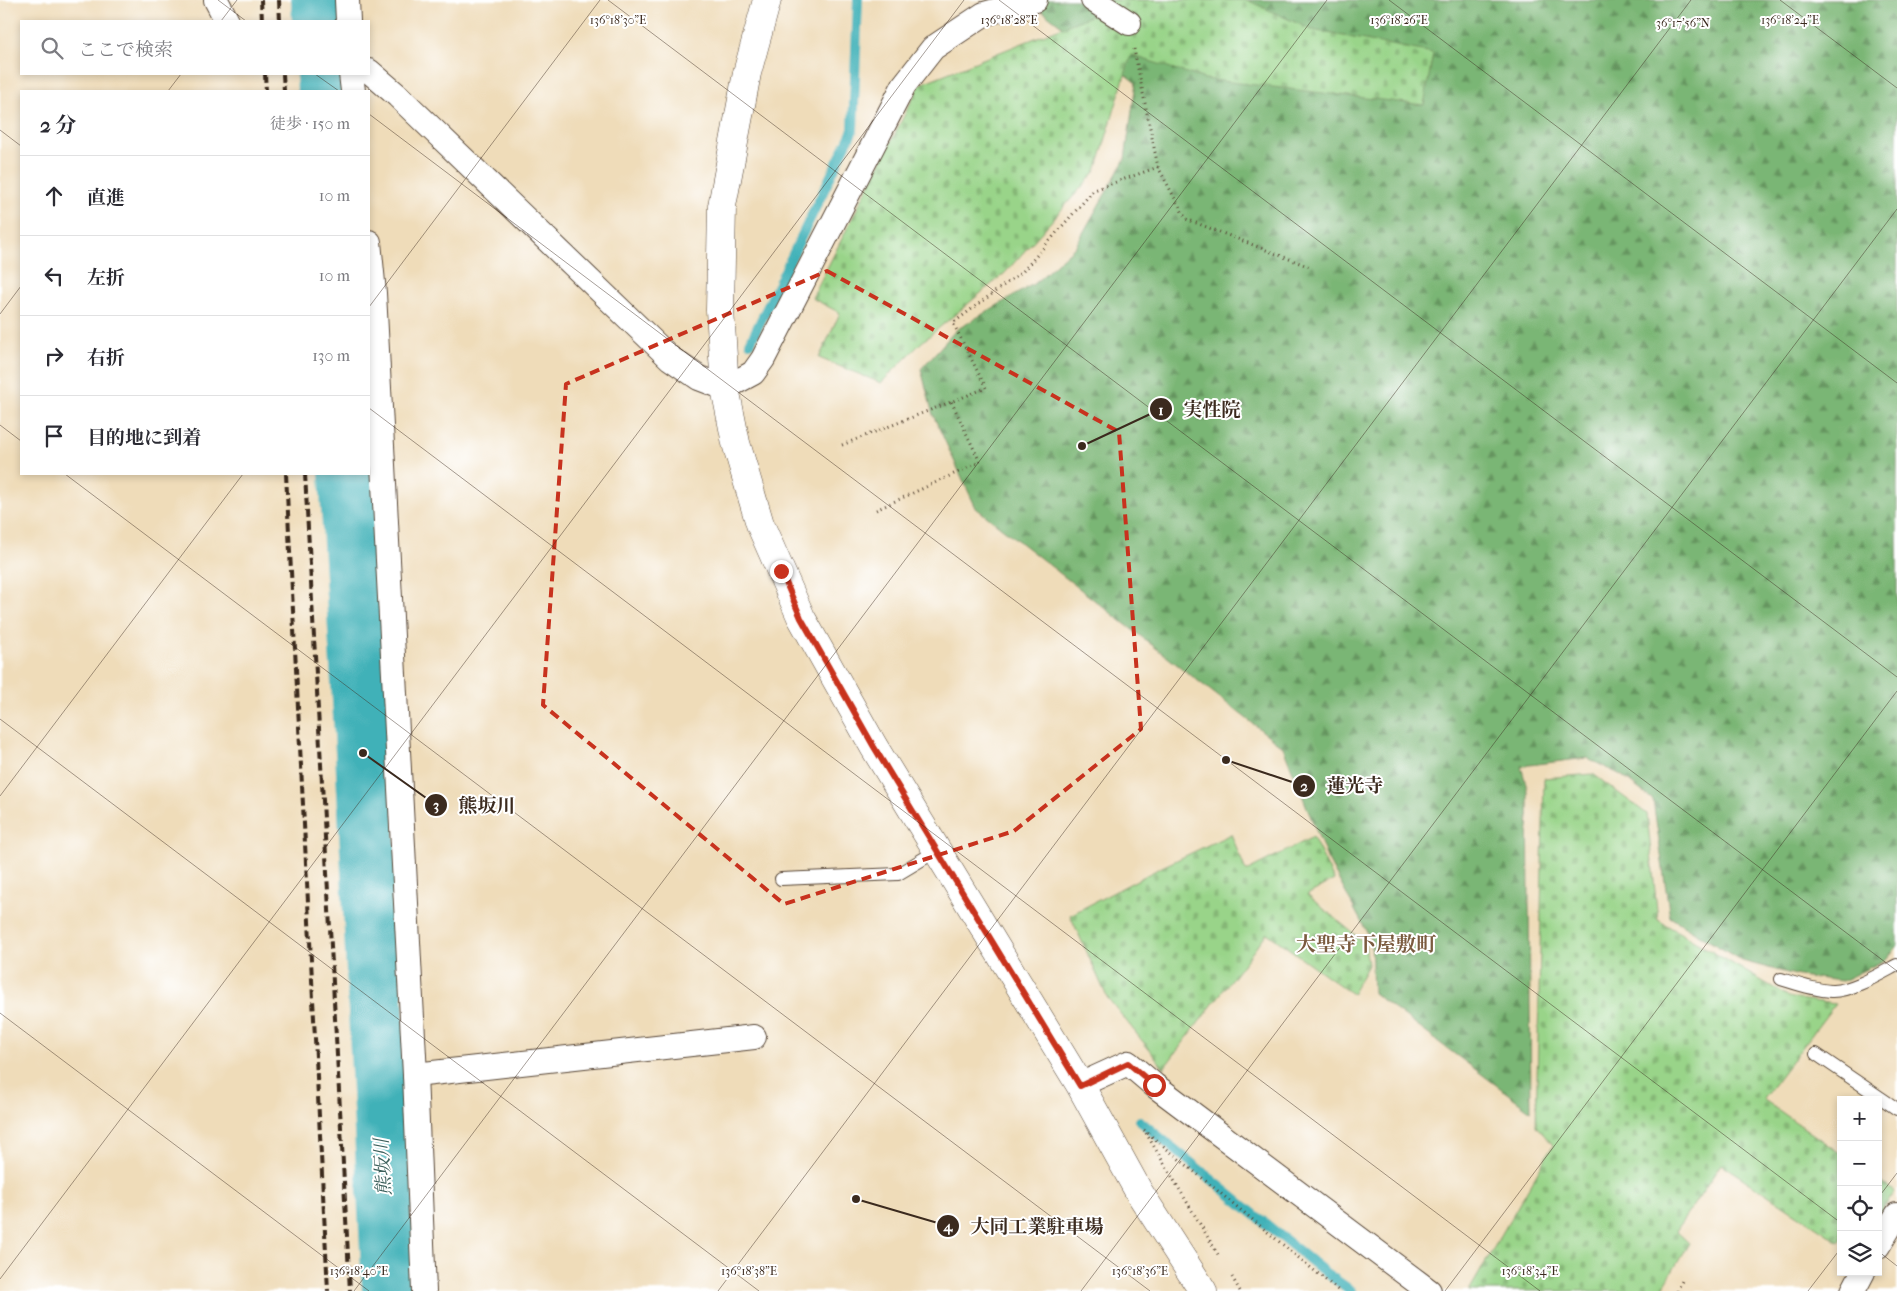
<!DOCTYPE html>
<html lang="ja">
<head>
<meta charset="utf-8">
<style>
  body { margin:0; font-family:"IM FELL French Canon","Noto Serif JP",serif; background:#f2f2f3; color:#2b2b33 }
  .controls { position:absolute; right:15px; bottom:15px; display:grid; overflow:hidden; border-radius:0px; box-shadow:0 2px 8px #0003 }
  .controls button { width:45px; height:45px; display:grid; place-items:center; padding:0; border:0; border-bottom:1px solid #e1e1e2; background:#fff; color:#2b2b33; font:25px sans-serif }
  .stop { position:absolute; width:15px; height:15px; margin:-11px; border:4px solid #c8321e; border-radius:50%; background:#fff }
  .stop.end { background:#c8321e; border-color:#fff; box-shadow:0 1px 5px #0008 }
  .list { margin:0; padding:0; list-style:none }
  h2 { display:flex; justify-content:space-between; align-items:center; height:65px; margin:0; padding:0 20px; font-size:21px }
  h2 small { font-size:16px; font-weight:400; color:#7c7c81 }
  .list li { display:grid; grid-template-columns:32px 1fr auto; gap:15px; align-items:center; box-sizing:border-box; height:80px; padding:0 20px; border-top:1px solid #e1e1e2 }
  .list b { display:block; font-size:19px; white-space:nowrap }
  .list em { font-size:16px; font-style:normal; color:#7c7c81 }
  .icon { flex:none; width:28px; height:28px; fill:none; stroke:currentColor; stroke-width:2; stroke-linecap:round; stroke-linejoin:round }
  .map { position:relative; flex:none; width:1897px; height:1291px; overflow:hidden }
  .search { position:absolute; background:#fff; box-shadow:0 2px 8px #0003; left:20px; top:20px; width:350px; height:55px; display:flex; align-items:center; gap:12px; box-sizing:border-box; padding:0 18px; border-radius:0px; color:#7c7c81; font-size:19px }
  .panel { position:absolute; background:#fff; box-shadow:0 2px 8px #0003; left:20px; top:90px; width:350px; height:385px; border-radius:0px }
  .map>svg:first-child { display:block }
  .forest { fill:url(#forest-firs); stroke:#5a704a }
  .cemetery { fill:url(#cemetery-stones); stroke:#6a7f54 }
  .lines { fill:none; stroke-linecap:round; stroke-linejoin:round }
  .stream { stroke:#40b1b8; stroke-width:10 }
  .river { stroke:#40b1b8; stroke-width:56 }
  .service-casing { stroke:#564535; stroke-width:14 }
  .minor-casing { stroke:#564535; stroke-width:26 }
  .tertiary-casing { stroke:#564535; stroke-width:29 }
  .path { stroke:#564535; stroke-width:3; stroke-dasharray:1 4; stroke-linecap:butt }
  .service { stroke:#fff; stroke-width:12 }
  .minor { stroke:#fff; stroke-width:24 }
  .tertiary { stroke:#fff; stroke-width:28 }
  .rail { stroke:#3b2a1e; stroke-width:4; stroke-dasharray:8 4; stroke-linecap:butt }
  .route { stroke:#c8321e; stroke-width:6 }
  .marked { fill:none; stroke:#c8321e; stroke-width:4; stroke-dasharray:10 6; stroke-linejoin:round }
  .ticks { fill:none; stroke:#3b2a1e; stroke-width:1; stroke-opacity:0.45 }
  .labels { text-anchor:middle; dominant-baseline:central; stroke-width:4; stroke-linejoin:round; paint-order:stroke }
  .water-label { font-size:19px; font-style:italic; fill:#3d605c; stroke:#fff }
  .quarter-label { font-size:20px; font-weight:bold; fill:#7b5b3f; stroke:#fff }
  .ticks-label { font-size:12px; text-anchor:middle; fill:#3b2a1e; stroke:#fff; stroke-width:4; stroke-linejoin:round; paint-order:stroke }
  .leader { fill:none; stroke:#3b2a1e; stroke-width:2 }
  .callout-dot { fill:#3b2a1e; stroke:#fff; stroke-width:2 }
  .mark-label { font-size:15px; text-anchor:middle; font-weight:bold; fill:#fff }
  .callout-label { font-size:19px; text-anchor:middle; font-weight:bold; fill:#3b2a1e; stroke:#fff; stroke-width:4; stroke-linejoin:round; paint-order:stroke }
</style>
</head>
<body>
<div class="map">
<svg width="1897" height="1291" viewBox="0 0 1897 1291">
  <defs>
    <pattern id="forest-firs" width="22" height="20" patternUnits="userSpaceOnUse" patternTransform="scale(1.25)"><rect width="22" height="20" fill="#7ab675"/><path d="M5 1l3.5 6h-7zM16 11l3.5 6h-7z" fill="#65945f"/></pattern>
    <pattern id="cemetery-stones" width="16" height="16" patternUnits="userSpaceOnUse" patternTransform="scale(1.25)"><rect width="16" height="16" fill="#99d489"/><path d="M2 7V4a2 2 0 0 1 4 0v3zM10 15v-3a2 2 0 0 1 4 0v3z" fill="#85b676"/></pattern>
  </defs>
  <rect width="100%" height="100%" fill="#fff"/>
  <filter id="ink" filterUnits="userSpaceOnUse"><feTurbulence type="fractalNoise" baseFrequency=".02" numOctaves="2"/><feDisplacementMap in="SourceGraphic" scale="10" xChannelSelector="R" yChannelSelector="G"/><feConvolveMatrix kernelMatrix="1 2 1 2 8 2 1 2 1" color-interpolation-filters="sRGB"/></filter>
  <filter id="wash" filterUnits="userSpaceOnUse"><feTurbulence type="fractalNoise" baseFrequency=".0096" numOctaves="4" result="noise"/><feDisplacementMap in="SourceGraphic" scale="20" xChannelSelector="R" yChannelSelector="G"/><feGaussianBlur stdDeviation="1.12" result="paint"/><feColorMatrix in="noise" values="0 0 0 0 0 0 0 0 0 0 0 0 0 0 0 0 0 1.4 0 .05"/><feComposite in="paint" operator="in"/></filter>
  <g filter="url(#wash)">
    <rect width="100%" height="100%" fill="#efdcb9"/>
    <polygon class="forest" points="1028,0 1897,0 1897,947 1885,960 1842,981 1799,976 1742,961 1670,917 1653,800 1621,775 1587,758 1521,766 1528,791 1531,1111 1373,993 1371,940 1327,858 1283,747 976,508 933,415 921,369 956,330 1035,283 1075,247 1125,159 1136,83"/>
    <g class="cemetery">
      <polygon points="1109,0 1247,0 1312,30 1433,53 1424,105 1205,79 1131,55 1096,171 1005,273 922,342 881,383 819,358 840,313 812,298 920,84 1103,11"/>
      <polygon points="1593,774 1647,814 1658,920 1791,998 1835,1004 1763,1099 1841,1154 1841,1240 1839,1242 1721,1164 1676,1231 1689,1243 1661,1291 1469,1291 1553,1145 1536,1126 1544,778"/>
      <polygon points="1231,834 1246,871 1313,837 1334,880 1307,895 1365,943 1368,965 1352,994 1267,933 1164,1068 1107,997 1070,915 1162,867"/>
      <polygon points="1878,1180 1895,1192 1878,1216"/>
    </g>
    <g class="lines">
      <g class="stream">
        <polyline points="750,343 853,130 858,0"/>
        <polyline points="1140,1121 1326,1273 1352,1291"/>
      </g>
      <g class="river">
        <polyline points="319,0 320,21"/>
        <polyline points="324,74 325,91"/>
        <polyline points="347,474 363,753 390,1291"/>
      </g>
    </g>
  </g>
  <g filter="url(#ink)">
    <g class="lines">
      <g class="service-casing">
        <g id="service">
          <polyline points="781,879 898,874 938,850"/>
          <path d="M1781,979C1797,984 1814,990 1831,991C1850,992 1880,974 1897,965"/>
          <polyline points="1816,1054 1897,1109"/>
        </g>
      </g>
      <g class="minor-casing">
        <g id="minor">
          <polyline points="216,0 227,21"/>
          <polyline points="347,0 348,21"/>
          <polyline points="1093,0 1129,23"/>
          <polyline points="369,71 398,96 670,358 699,378 725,388 753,373 763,359 904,85 933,48 984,14 1035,0"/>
          <polyline points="351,74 353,91"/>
          <polyline points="369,242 374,293 415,1075 424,1291"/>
          <polyline points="415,1075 754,1037"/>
          <polyline points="1080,1085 1128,1063 1154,1085 1429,1291"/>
          <polyline points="1878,1246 1897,1215"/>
          <polyline points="1853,1291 1863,1272"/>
        </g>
      </g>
      <g class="tertiary-casing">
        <polyline id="tertiary" points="767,0 747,73 722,206 720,310 725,388 736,443 760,524 801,617 874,747 1080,1085 1139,1192 1203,1291"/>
      </g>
      <g class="path">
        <polyline points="1134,49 1158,167 1186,219 1310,267"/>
        <polyline points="842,445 986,388 953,323 1023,271 1094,190 1158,167"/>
        <polyline points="876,510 980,462 951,401"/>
        <polyline points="1144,1130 1339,1291"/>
        <polyline points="1146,1133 1219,1256"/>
        <polyline points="1232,1277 1240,1291"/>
        <polyline points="1677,1291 1682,1281"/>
      </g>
      <use href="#service" class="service"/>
      <use href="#minor" class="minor"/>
      <use href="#tertiary" class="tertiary"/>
      <g class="rail">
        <polyline points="261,0 262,21"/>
        <polyline points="279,0 280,21"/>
        <polyline points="265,74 266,91"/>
        <polyline points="283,74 284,91"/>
        <polyline points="286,474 328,1291"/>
        <polyline points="305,474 350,1291"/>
      </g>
    </g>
  </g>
  <g class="lines" filter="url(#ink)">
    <polyline class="route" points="781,571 801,618 874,747 1080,1086 1128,1063 1154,1085"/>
  </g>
  <path class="marked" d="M827,271L1119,432L1141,729L1014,831L784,904L543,705L566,384Z"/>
  <path class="ticks" d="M218,0L246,21M608,0L1897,971M999,0L1897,677M1389,0L1897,383M1780,0L1897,88M221,21L237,0M315,74L339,91M168,91L181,74M369,114L1841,1223M0,130L21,146M369,307L600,0M0,314L21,286M369,408L1540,1291M0,425L21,441M65,474L1150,1291M0,719L759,1291M0,796L243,474M0,1013L369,1291M1878,1198L1897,1173M1878,1251L1897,1266M0,1279L964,0M354,1291L1327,0M718,1291L1691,0M1081,1291L1897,209M1445,1291L1897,691M1808,1291L1841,1248"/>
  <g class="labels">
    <g class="water-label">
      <text transform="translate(383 1167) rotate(-93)">熊坂川</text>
    </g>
    <g class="quarter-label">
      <text x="1366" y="944">大聖寺下屋敷町</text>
    </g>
  </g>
  <g class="ticks-label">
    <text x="618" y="24">136°18'30"E</text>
    <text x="1009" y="24">136°18'28"E</text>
    <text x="1399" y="24">136°18'26"E</text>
    <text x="1790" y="24">136°18'24"E</text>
    <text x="1683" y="27">36°17'56"N</text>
    <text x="359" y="1275">136°18'40"E</text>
    <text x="749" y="1275">136°18'38"E</text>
    <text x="1140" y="1275">136°18'36"E</text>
    <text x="1530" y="1275">136°18'34"E</text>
  </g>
  <path class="leader" d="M1082 446L1161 409M1226 760L1304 786M363 753L436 805M856 1199L948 1226"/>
  <g class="callout-dot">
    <circle cx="1082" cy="446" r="5"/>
    <circle cx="1226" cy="760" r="5"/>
    <circle cx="363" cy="753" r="5"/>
    <circle cx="856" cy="1199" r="5"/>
    <circle cx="1161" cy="409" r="12"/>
    <circle cx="1304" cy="786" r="12"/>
    <circle cx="436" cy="805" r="12"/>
    <circle cx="948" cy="1226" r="12"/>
  </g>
  <g class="mark-label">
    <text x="1161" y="415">1</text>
    <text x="1304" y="791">2</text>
    <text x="436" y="810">3</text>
    <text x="948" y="1231">4</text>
  </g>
  <g class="callout-label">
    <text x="1212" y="416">実性院</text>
    <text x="1355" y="792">蓮光寺</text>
    <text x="487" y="812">熊坂川</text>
    <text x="1037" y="1233">大同工業駐車場</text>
  </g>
</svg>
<div class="controls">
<button>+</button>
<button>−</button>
<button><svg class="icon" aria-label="locate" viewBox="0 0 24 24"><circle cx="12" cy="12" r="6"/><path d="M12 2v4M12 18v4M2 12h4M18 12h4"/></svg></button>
<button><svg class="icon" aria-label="layers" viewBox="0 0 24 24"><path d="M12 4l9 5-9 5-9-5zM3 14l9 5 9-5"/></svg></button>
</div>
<div class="stop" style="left:1154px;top:1085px"></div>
<div class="stop end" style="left:781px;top:571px"></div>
<div class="search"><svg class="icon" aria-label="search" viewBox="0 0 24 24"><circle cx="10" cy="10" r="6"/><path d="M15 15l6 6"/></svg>ここで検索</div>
<section class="panel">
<h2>2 分<small>徒歩 · 150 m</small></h2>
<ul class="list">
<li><svg class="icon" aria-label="ahead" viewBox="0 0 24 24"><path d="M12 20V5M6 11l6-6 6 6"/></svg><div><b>直進</b></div><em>10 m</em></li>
<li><svg class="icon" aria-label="left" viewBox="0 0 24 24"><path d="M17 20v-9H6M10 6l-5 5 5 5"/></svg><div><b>左折</b></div><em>10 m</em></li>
<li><svg class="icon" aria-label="right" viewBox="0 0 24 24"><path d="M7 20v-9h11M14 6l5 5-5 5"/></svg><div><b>右折</b></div><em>130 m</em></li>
<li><svg class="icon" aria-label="arrive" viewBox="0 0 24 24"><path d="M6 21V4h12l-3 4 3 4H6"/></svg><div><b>目的地に到着</b></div></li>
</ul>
</section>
</div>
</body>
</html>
